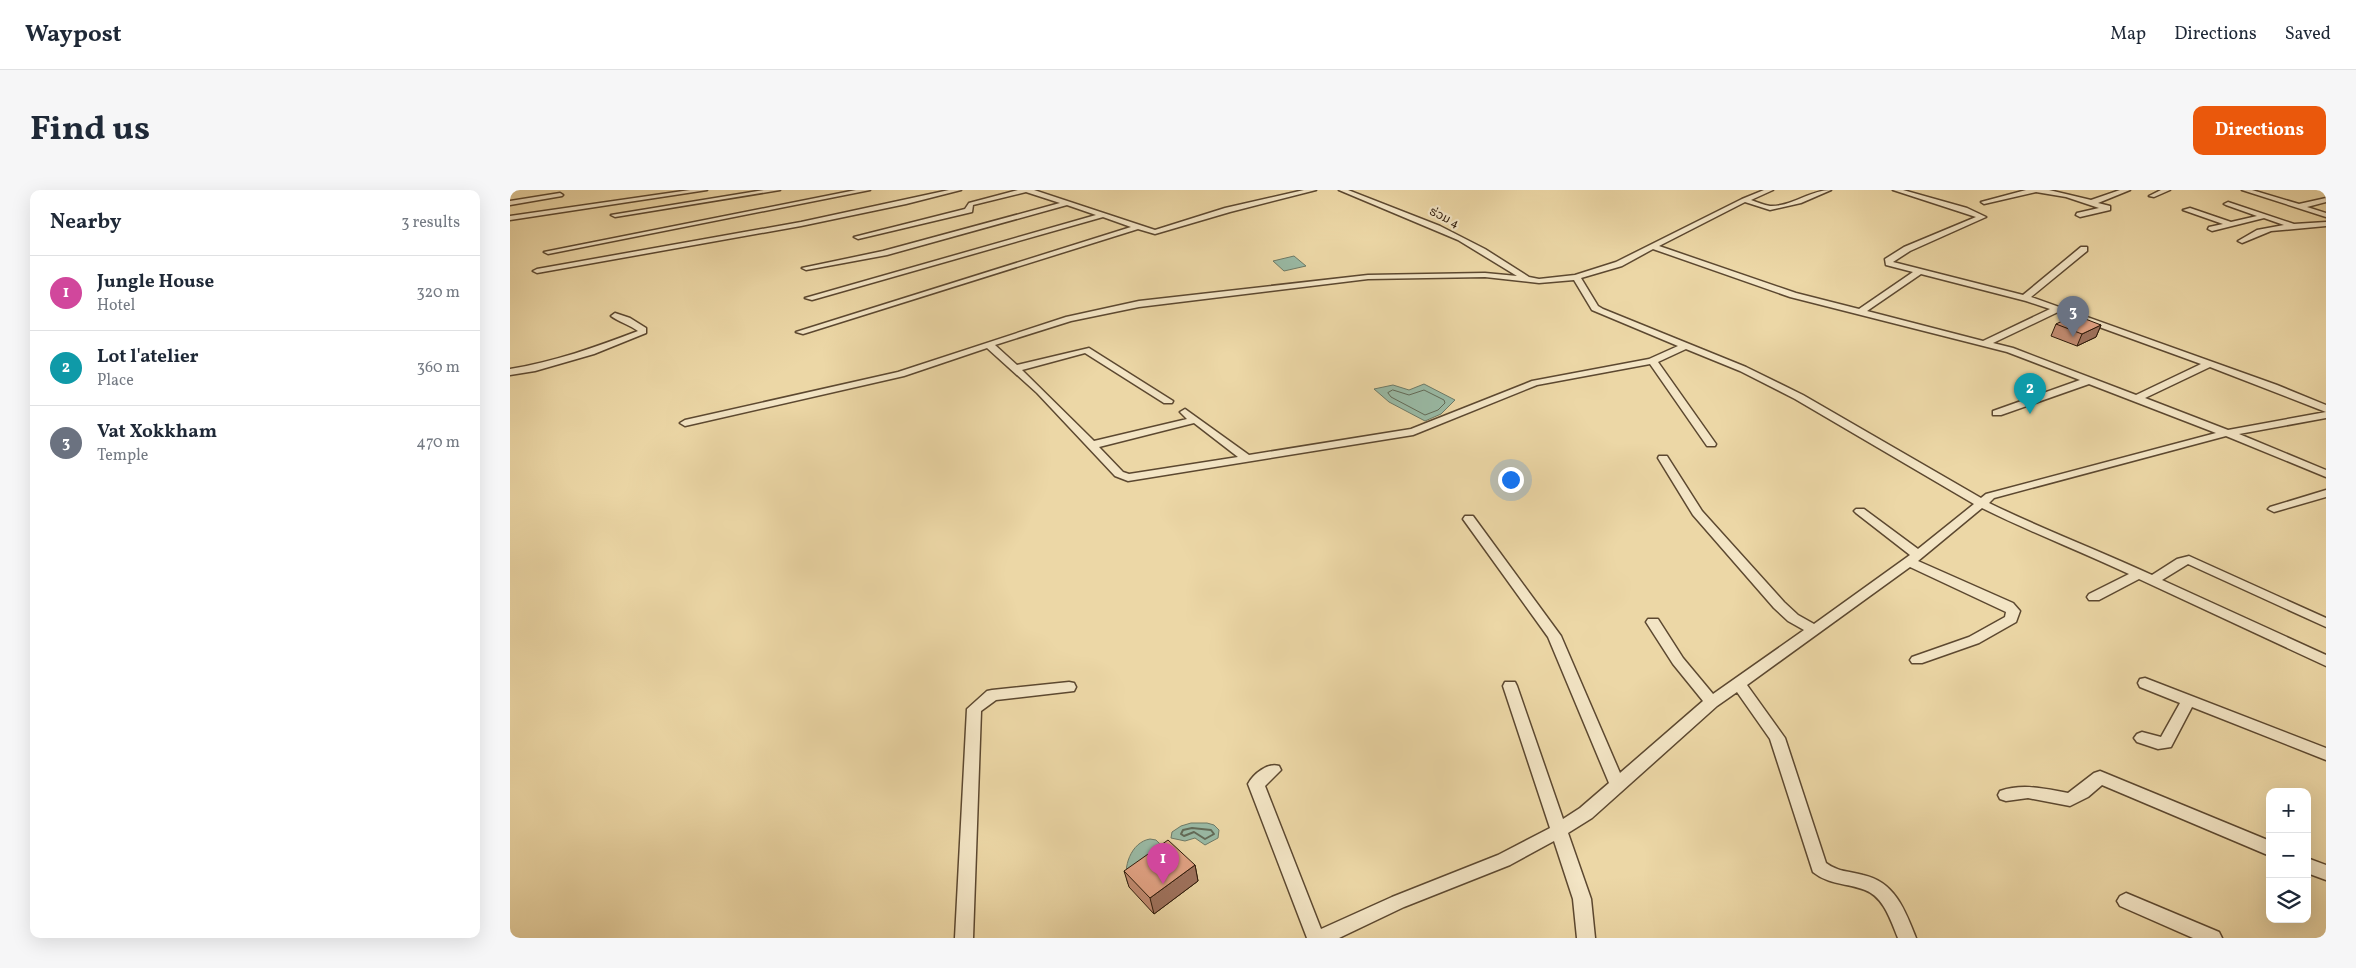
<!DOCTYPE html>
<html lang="en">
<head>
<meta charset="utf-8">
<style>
  body { margin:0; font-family:Vollkorn,"Noto Sans Lao",serif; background:#f6f6f7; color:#1f2937 }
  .controls { position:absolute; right:15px; bottom:15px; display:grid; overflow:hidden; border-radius:10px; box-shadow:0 5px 20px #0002 }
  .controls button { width:45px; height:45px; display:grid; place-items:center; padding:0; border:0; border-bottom:1px solid #e0e1e3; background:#fff; color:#1f2937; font:25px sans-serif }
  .you { position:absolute; left:1000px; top:289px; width:18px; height:18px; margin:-12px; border:4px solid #fff; border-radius:50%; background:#1a73e8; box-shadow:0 0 0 8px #1a73e833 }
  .badge { display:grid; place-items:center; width:32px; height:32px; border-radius:50%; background:#ea580c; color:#fff; font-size:16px; font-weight:700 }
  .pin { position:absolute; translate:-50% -41px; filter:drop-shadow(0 1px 2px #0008) }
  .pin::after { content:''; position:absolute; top:26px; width:18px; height:15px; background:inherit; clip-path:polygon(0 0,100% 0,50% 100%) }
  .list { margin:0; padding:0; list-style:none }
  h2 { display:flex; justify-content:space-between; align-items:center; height:65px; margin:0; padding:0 20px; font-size:21px }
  h2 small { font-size:16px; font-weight:400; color:#747a83 }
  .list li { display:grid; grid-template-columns:32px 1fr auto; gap:15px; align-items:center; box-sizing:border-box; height:75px; padding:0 20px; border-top:1px solid #e0e1e3 }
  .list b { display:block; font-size:19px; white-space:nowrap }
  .list p { margin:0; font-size:16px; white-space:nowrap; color:#747a83 }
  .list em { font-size:16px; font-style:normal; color:#747a83 }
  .icon { flex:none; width:28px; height:28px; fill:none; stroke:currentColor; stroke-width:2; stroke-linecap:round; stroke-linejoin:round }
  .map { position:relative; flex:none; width:1816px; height:748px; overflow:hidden; border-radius:10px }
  header { display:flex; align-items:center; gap:30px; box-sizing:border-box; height:70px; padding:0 25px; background:#fff; border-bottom:1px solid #e0e1e3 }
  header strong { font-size:24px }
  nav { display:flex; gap:28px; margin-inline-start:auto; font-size:18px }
  .intro { display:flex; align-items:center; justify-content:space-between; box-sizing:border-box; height:120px; padding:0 30px }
  h1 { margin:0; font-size:35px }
  .button { padding:12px 22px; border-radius:10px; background:#ea580c; color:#fff; font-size:18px; font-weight:700 }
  main { display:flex; gap:30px; padding:0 30px }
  aside { flex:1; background:#fff; border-radius:10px; box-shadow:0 5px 20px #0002 }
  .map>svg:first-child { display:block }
  .water { fill:#99baa5; stroke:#6d7a67 }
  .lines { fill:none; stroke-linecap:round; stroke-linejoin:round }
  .shore-far1 { stroke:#626a57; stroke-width:1 }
  .shore { stroke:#626a57; stroke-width:2 }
  .minor-casing { stroke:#5c4830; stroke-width:3 }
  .minor { fill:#f3e5c5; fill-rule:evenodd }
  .wall { fill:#c38c72; stroke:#2c1909 }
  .shaded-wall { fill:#9f725d; stroke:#2c1909 }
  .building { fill:#e3a385; stroke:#2c1909 }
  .labels { text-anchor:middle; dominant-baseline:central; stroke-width:4.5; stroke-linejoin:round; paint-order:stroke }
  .far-street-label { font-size:12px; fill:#2c1909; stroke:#f3e5c5 }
</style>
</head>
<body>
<header>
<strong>Waypost</strong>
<nav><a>Map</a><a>Directions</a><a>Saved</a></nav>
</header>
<div class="intro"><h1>Find us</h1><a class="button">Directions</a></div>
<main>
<aside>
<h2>Nearby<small>3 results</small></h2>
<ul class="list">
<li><span class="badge" style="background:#d1479c">1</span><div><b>Jungle House</b><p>Hotel</p></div><em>320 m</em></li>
<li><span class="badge" style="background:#0f9aa8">2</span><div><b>Lot l'atelier</b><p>Place</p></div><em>360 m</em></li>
<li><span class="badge" style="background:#6b7280">3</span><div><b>Vat Xokkham</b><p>Temple</p></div><em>470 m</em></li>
</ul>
</aside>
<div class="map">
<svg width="1816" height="748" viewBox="0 0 1816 748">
  <rect width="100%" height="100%" fill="#ecd7a6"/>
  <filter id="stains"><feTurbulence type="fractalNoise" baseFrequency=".004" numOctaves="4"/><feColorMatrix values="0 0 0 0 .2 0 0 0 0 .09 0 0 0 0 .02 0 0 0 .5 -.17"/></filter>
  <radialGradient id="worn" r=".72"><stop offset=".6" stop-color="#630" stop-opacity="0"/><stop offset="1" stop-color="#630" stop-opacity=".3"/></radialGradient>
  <g class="water">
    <polygon points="784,66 796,76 774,81 763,71"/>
    <polygon points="914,194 945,210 931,224 915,231 879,212 864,199 883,195 899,200"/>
    <polygon points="681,633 697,633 704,635 709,640 708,648 695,655 685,648 675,651 661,648 662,642 671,636"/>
    <path d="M640,649L646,650L653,657L630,686L618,694C612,678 621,652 640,649Z"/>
  </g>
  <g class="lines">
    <polygon class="shore-far1" points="883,200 899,205 914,200 934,210 935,213 928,220 915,225 881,207 878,203"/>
    <polygon class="shore" points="682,638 701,640 704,644 695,649 684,642 674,646 671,644 673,640"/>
    <g class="minor-casing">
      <g id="minor">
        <polygon points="180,0 197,0 0,30 0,26"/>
        <polygon points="254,0 270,0 105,27 101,25"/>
        <polygon points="346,0 360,0 38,64 34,62"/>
        <polygon points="439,0 451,0 396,14 291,36 27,83 23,81 27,79 291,32"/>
        <polygon points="508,0 524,0 645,40 715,18 794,0 806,0 720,22 645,44 628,39 293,144 286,142 621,37 593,27 302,110 295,108 586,25 557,15 377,65 296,80 292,78 373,61 550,13 516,2 463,15 462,22 348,49 344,47 455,19 459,13"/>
        <path d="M829,0H838L930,36L975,59L1019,87L1029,89L1065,85L1106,72L1232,9L1254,0H1263L1241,10C1247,12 1254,15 1260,16C1281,17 1300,0 1321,0L1291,13L1260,20L1235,12L1149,56L1286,103L1349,119L1403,82L1376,75L1375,69L1394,57L1466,27L1383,0H1393L1457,18L1476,27L1400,61L1383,72L1513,105L1571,57H1577V61L1521,107L1767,195L1816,215V228L1729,244L1816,280V287L1716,246L1484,308L1479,313C1532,339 1588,360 1642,385L1667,369L1679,366L1816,428V437L1678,374L1652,390L1816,465V476L1629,389L1589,410H1579L1577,407L1579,404L1619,384C1570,361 1520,342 1472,318L1408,371L1503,413L1510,421L1506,432L1469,453L1412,473H1402L1400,470L1402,467L1459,447L1495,427L1496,422L1400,377L1237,495L1275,548L1316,673C1328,682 1339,681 1353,685C1385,692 1395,720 1406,748H1388C1381,731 1374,707 1355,700C1337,693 1319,695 1303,682L1260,549L1227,502L1207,516L1082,628L1058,643L1081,709L1085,748H1067L1063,709L1044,651L1000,675L894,717L829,748H797L738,594C743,584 758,572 769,576L771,580L755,596L811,739L882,707L988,665L1040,638L993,496L995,492H1005L1007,496L1053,629L1070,618L1099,593L1038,447L953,329L955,326H963L1051,446L1110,583L1193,511L1163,474L1136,432L1138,429H1148L1173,468L1203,504L1294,440L1278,431L1264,418L1183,325L1148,268L1149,266H1157L1192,321L1274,412L1288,425L1304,434L1400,365L1346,323L1344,321L1346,319H1354L1408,359L1464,314L1285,209L1230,181L1176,159L1148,172L1206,254L1205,256H1197L1140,174L1027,195L903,245L618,291L605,286L527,203L477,158L394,186L175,236L170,233L175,230L388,182L556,127L629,111L858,85L975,83L1007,86L948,50ZM1143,59L1280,107L1497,162L1570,190L1483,221V225H1491L1579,194L1706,243L1476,304L1471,308L1293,205L1236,177L1093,119L1088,116L1071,88L1112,76ZM1411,84L1516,111L1540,119L1473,151L1357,121ZM975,87L1029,93L1064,90L1082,120L1168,156L1139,169L1022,191L901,239L739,265L675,219L670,222L677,229L584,251L512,180L575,163L654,213H662L663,211L579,158L507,175L485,155L561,131L629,117L858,89ZM1548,122L1691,174L1626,205L1503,158L1483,153ZM1700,177L1816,222L1718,240L1635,208ZM684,233L728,267L619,284L613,282L589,257Z"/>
        <polygon points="1516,0 1539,0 1581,10 1610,0 1620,0 1588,13 1600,16 1600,20 1570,27 1566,25 1567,23 1589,18 1556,7 1526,2 1474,14 1471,12"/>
        <polygon points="1651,0 1660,0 1644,7 1639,6"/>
        <polygon points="1732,0 1742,0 1789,14 1816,8 1816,12 1797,17 1816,23 1816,27"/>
        <polygon points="50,3 53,5 52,6 0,15 0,11"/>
        <polygon points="1718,12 1784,34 1816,32 1816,36 1761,41 1732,53 1728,51 1747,40 1774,35 1754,28 1702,41 1698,39 1699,37 1713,34 1673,20 1680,18 1721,32 1747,26 1716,15 1714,14"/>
        <path d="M105,123L120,128L136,138V143L84,164L25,181L0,185V179C44,172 86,157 128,141C120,135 109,132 101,126Z"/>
        <polygon points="1816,300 1816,307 1764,322 1758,319 1760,317"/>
        <polygon points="1635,488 1816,558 1816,570 1682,517 1661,557 1648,559 1627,552 1624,548 1627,544 1632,542 1651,547 1670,513 1630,497 1628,493 1630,489"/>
        <polygon points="559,492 564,493 566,497 564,501 486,510 471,521 463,748 445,748 457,519 477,501 482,500"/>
        <path d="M1590,581L1760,651V666L1592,595L1578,607L1560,616L1518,608L1496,611L1490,609L1488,605L1490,601C1513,593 1535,599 1558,603L1584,583Z"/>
        <polygon points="1797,668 1816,675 1816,690 1797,683"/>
        <polygon points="1616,703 1709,742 1712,748 1683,748 1610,716 1607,711 1610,706"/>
      </g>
    </g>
    <use href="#minor" class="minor"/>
  </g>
  <g class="wall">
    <polygon points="1546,134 1591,135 1586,147 1567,156 1541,146"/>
    <polygon points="685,675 688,691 644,724 619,697 614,681"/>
  </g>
  <g class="shaded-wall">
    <polygon points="1591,135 1586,147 1567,156 1572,144"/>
    <polygon points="685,675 688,691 644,724 640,708"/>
  </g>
  <g class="building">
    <polygon points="1565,125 1591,135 1572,144 1546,134"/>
    <polygon points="658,650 685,675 640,708 614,681"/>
  </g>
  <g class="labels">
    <g class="far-street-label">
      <text transform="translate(934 28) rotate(26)">ຮ່ວມ 4</text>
    </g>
  </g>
  <rect width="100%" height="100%" filter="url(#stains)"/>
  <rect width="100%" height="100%" fill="url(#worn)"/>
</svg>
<div class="controls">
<button>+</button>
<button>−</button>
<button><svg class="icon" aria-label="layers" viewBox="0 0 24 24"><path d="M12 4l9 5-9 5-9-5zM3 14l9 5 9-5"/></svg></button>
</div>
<div class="you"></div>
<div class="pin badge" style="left:653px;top:694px;background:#d1479c">1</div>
<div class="pin badge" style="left:1520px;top:224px;background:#0f9aa8">2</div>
<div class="pin badge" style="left:1563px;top:147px;background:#6b7280">3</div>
</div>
</main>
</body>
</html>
